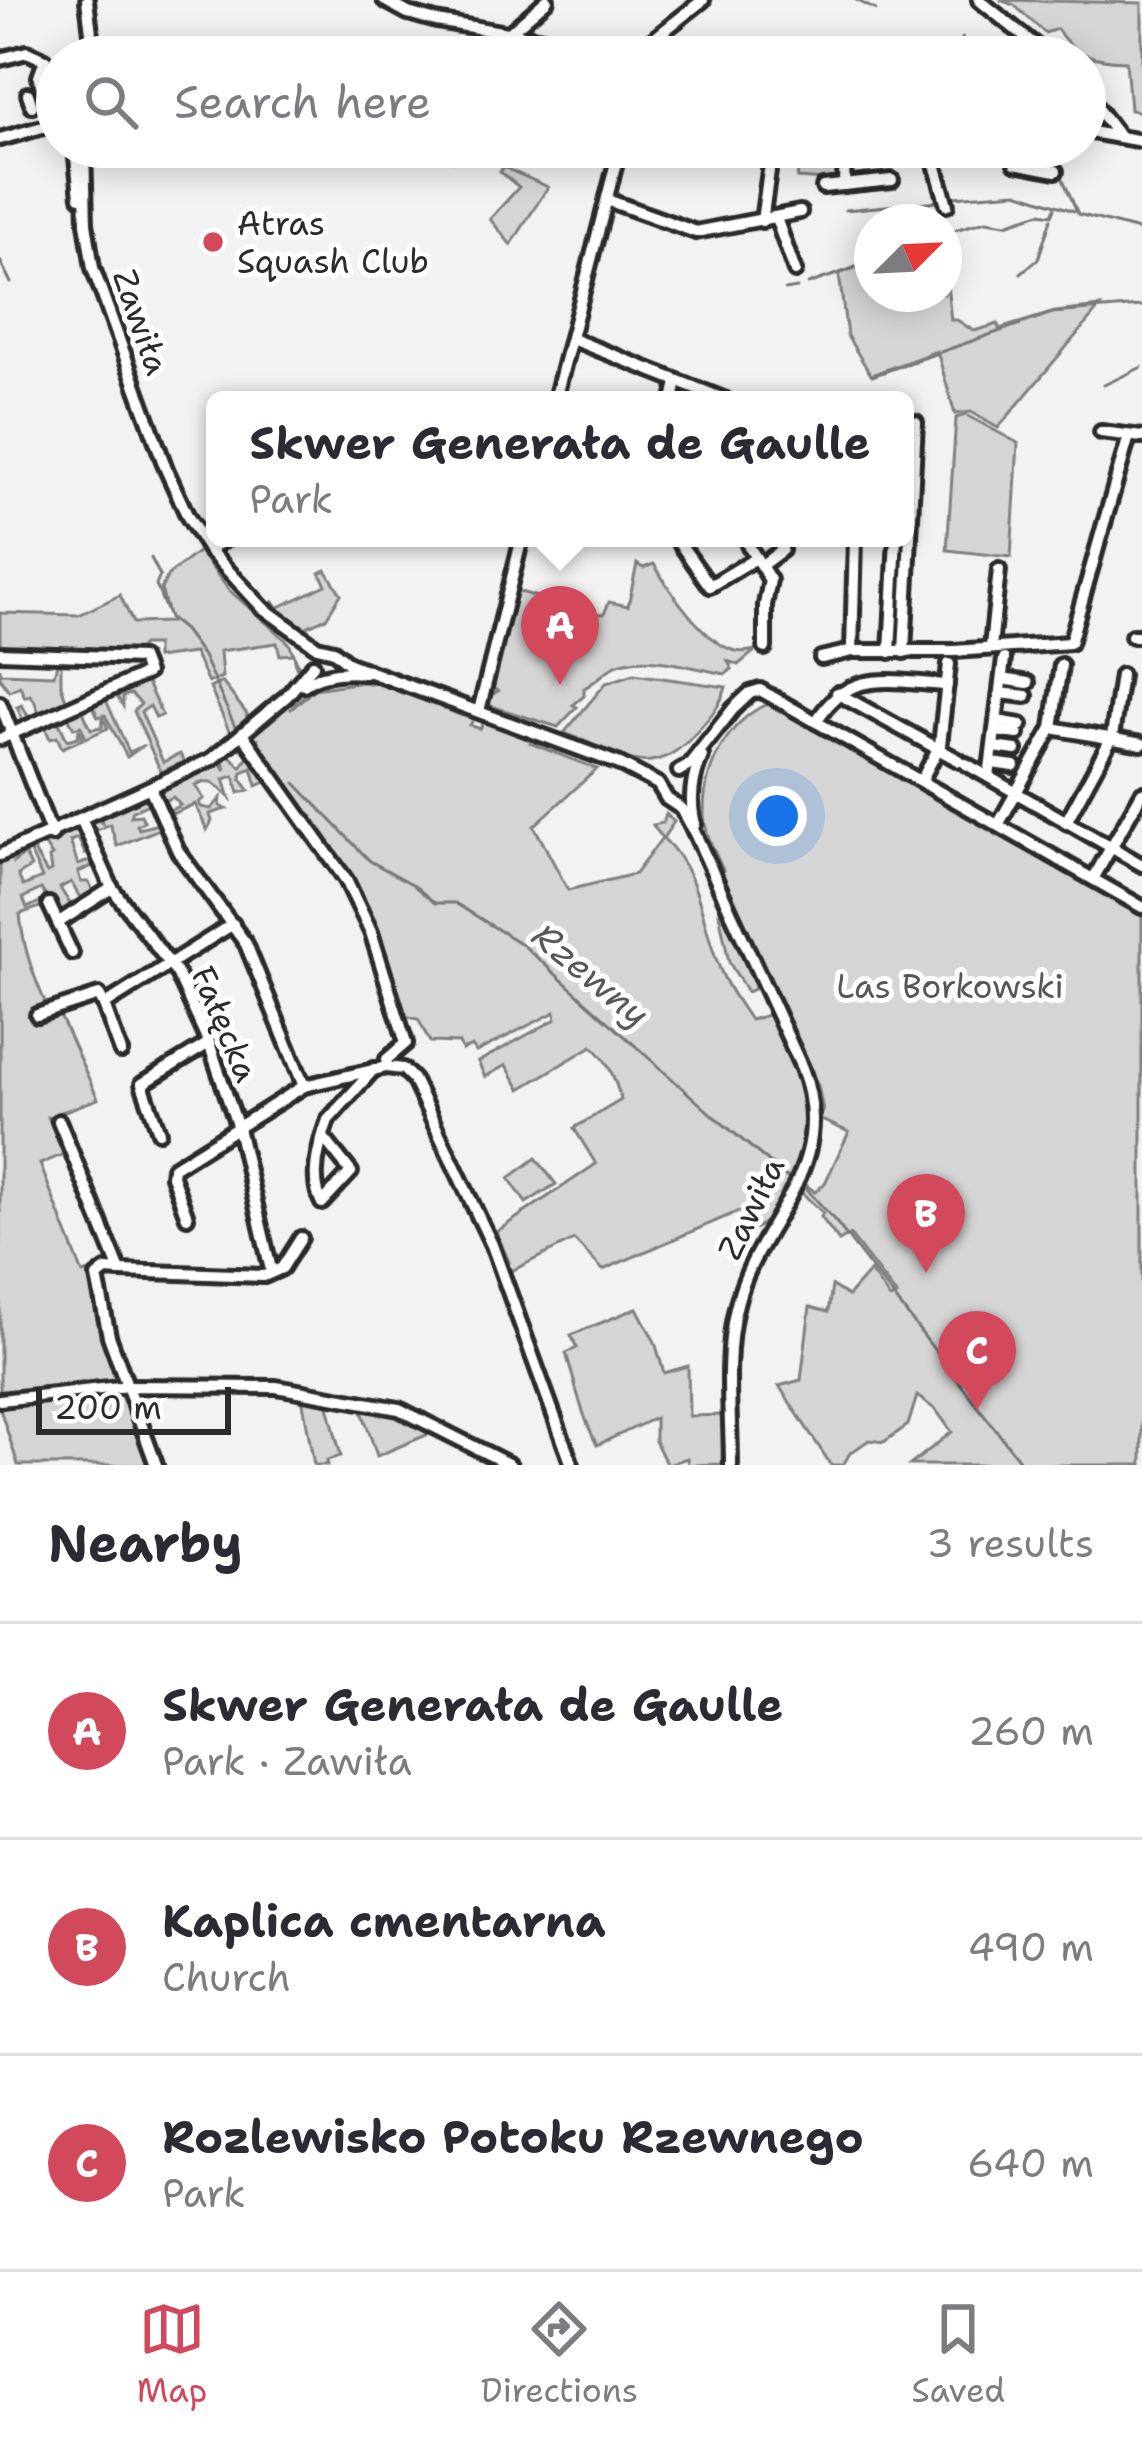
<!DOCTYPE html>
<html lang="en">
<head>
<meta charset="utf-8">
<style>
  body { margin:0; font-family:"Shantell Sans",sans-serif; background:#f2f2f3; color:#2b2b33 }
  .compass { position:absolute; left:854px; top:204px; width:108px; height:108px; border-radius:50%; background:#fff; box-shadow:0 6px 30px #0003; rotate:66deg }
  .scale { position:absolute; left:36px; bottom:30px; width:195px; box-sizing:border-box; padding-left:12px; border:6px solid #2b2b2b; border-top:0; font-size:33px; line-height:42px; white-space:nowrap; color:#2b2b2b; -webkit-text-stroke:9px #fff; paint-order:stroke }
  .you { position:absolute; left:777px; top:816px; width:42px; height:42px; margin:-30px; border:9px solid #fff; border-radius:50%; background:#1a73e8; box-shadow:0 0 0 18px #1a73e833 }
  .badge { display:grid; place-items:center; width:78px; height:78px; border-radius:50%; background:#d1495b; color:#fff; font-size:39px; font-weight:700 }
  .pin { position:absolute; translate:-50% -99px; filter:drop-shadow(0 3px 6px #0008) }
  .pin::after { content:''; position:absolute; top:63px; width:42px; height:36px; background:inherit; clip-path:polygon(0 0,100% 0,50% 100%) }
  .popup { position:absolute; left:206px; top:391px; width:708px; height:156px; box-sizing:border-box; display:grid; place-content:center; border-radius:18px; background:#fff; filter:drop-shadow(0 3px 9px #0005); font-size:39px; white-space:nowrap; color:#7c7c81 }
  .popup b { font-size:45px; color:#2b2b33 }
  .popup::after { content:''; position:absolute; left:50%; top:100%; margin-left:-24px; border:24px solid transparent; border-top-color:#fff }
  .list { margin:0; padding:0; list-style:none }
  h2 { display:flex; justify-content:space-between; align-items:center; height:156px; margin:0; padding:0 48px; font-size:51px }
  h2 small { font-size:39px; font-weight:400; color:#7c7c81 }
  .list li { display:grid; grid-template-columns:78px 1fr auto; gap:36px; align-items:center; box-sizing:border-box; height:216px; padding:0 48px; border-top:3px solid #e1e1e2 }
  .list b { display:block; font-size:45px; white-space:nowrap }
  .list p { margin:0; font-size:39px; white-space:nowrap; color:#7c7c81 }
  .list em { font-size:39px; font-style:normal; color:#7c7c81 }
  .icon { flex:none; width:66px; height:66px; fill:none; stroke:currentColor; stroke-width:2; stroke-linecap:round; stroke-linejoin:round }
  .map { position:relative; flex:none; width:1142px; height:1465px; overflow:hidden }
  .search { position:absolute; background:#fff; box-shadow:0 6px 30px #0003; left:36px; right:36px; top:36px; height:132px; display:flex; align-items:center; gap:30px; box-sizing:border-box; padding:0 42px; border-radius:66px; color:#7c7c81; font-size:45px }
  .sheet { height:804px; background:#fff }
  nav { display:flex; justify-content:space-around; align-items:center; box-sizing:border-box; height:168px; border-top:3px solid #e1e1e2; background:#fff; font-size:33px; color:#7c7c81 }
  nav a { display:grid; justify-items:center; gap:6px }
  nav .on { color:#d1495b }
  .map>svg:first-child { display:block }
  .green { fill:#d5d5d5; stroke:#808080; stroke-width:3 }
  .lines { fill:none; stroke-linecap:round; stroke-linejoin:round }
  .stream { stroke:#787878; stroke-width:3 }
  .minor-casing { stroke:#2b2b2b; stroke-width:20 }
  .minor { stroke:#fff; stroke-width:10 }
  .poi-dot { fill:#d1495b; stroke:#fff; stroke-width:4.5 }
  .labels { text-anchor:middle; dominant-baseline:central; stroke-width:10; stroke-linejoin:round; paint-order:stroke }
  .poi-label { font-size:33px; fill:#2b2b2b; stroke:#fff; text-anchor:start }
  .street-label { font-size:33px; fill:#2b2b2b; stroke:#fff }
  .park-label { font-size:33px; fill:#565656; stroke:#fff }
  .water-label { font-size:36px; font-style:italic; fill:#585858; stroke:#fff }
</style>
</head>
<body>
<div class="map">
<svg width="1142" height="1465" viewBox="0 0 1142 1465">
  <rect width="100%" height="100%" fill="#f2f2f2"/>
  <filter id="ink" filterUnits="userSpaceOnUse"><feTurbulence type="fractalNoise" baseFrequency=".00833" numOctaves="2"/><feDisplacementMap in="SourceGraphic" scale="24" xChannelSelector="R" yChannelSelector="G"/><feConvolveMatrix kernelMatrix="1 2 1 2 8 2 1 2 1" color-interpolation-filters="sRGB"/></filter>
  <g filter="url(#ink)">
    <g class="green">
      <path d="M1000,0L1142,3V112L1130,110L1126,61C1095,60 1074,56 1057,29L1045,33L1014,5Z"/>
      <polygon points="433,147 511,147 495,164 443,160"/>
      <polygon points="802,147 843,151 841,181 797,178"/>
      <polygon points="503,167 548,187 511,245 490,219 519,187 500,172"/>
      <polygon points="944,258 951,320 957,320 974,331 998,324 999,329 1055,312 1100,307 998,428 971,412 955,414 937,351 871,375 847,336 839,274 872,260 872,294 944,294"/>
      <polygon points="966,415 1018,443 1011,557 947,550 956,418"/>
      <polygon points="199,551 229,590 289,643 299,667 296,667 294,654 280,655 277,643 220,651 222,677 208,683 194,653 156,658 156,645 142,645 134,655 131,650 68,648 67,653 58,652 58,647 23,647 22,651 20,646 0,646 0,613 79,615 120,595 133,623 170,622 161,589 168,575"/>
      <path d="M637,564L643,568L654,564C668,589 706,645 736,651C742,653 749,651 756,650L738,665L728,661L732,669L726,674C695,669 646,652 616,665C605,671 595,683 584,688V696L573,705L577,707L558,727L488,705V697L498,691L492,688L517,591C548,599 572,612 604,614L609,602L628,606Z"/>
      <polygon points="326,570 341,594 326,618 304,628 270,609 273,602 279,607 326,585 320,573"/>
      <polygon points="49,660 61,660 61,685 68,705 47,715 45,711 46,715 25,725 17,707 22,705 29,718 40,715 34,700 30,695 25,697 20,686 9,691 0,678 0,668 1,673 54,675 57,664"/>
      <path d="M634,674L726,687C720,708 708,719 694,735C648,785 618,752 564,733L606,683Z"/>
      <polygon points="144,677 162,715 156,718 150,706 141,712 163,762 180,754 184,762 161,772 134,711 141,704 131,694 123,696 123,706 116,695 106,700 129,752 144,745 127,757 105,715 98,717 93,706 83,712 91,729 102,727 103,718 108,728 86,738 81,726 74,728 68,717 59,723 67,740 78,737 79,729 83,739 62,748 57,737 50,739 45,727 33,734 30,728"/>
      <polygon points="222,682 247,714 245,727 233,738 230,735 231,739 223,745 220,741 230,733 210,688"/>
      <path d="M362,682C375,684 389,684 402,688C428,694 452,718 475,718L470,725L480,729L485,719L532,736L530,743L597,769L534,826L568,890L635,874L662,838L653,825L663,823L666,814L674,822L663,838C704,876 701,931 724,978C731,993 741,1006 750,1020L771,1014C803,1082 824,1133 778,1202C770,1214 768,1223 754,1229L739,1211L603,1270L574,1240L507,1273L509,1262L496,1232L596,1164L574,1128L621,1100C615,1079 609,1061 592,1046L520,1089L506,1065L485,1077L478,1062L556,1019L555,1012L476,1052L472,1046L462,1050L459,1043L430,1042L418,1019L400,1015L372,928L267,763L265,752L252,745L257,739L249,740L251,733L308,686L309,690L290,710L314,689Z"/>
      <path d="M769,703L809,725L811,723L1142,911V1465H910L952,1432L936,1410L917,1396L908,1425L884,1442L869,1440L850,1453L843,1465H831L779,1386L801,1380L810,1307L828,1312L832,1286L848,1296L870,1271L890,1299L897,1296L850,1235L839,1241L821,1217L823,1213L799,1190L802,1182L815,1192L825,1183L849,1132L819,1119L823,1110L818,1086L717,874L723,870C715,853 705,834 704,815C703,769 726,722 769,703Z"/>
      <path d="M241,744L270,780L257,786L252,768L242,772L241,779L249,790L239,793L234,776L224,779L230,798C217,786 213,777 195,785L204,799L199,802L201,807L211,809L221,798L220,806L226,809L210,814L212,821L207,830L195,804L165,817L162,808L166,806L171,810L180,805L173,797L159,803L157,792L218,761L226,770L222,759L228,754L241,767L248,757L245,749H235Z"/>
      <polygon points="150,797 153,802 133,811 131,816 141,815 144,821 137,825 139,829 162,823 162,828 117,846 110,824 91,833 90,823 97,819 102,823 101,818"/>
      <path d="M79,828L93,850L85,854L78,838L70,841L78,865L92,860L95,865L78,872L81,882H88L93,890L107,883L108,887L83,903L71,882L60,888L74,910L60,918L41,889L23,898L27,908L40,902L46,905L20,914C23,949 34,977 48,1009L56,1007L98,1099L48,1117L53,1129L64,1135L69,1152L40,1164L83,1274L93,1271L103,1321L155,1465H18L0,1409V859L15,854L14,862L25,854L31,867L18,875L23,886L42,878L29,849L39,844L33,850L47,873L51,871L49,858L52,856L43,842Z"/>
      <polygon points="723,910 758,987 747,992 729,962 719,913"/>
      <polygon points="536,1158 556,1184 526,1203 509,1178"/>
      <path d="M637,1308L655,1342L664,1373L688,1366L689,1416L723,1415L722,1464L688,1465L687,1458L667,1465L655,1441V1418L597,1445C581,1414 575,1383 566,1353L577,1348L571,1335Z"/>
      <polygon points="302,1397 327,1402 341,1456 327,1460 328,1465 314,1465"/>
      <polygon points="360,1405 401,1413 436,1431 377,1456"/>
    </g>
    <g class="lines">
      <g class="stream">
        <polyline points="856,0 876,10"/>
        <polyline points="962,38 979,57"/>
        <polyline points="1049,147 1078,214 1142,231"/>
        <polyline points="953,197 1017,192 1074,211"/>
        <polyline points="845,210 939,201"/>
        <polyline points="944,233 986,221 1006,224 1040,213 1052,215 1055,208"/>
        <polyline points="0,261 11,283"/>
        <polyline points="1021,273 1038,259 1051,219"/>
        <polyline points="808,284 872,262"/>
        <polyline points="785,290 797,288"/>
        <polyline points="872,376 1052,313 1142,306"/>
        <polyline points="1104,385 1142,367"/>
        <polyline points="151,558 160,576 156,585 169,618 184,630 203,656 236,729"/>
        <polyline points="295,783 370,861 412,884 435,903 455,903 523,945 709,1112 789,1179"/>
        <polyline points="803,1185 836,1222 1023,1465"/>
      </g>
      <g class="minor-casing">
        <g id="minor">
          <polyline points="87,0 94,57"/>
          <polyline points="384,0 408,13 436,21 650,57"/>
          <polyline points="979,0 1050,57"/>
          <polyline points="508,34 547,0"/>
          <polyline points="522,36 529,57"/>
          <polyline points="641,57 655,38 703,0"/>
          <polyline points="0,59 27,52 45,60 39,77 46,104 57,103"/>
          <polyline points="1085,92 1119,137"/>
          <polyline points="28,94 32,106"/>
          <polyline points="1085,131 1142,141"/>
          <polyline points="0,139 57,123"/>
          <polyline points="75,147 80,197"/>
          <path d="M84,147L86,223L93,268L166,469L188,517L209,550L263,608L317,647L334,651L349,664L620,764L658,784L667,799L682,809L692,827L802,1068C841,1172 756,1219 736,1308C724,1357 731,1415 731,1465"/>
          <polyline points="930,147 947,205"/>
          <polyline points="1015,163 1056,171"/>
          <polyline points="844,185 845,147"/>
          <polyline points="823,187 892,180"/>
          <polyline points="607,200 696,232 800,212"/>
          <polyline points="776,218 795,271"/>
          <polyline points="762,221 769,171"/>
          <polyline points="572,339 726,400"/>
          <polyline points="555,400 620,147"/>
          <polyline points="673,400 677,382"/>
          <polyline points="1101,432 1142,437"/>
          <polyline points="676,538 710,586 756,558"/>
          <polyline points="748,538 748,545 770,580 765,605 765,648"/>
          <polyline points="209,550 227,538"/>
          <polyline points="762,565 782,550 782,538"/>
          <polyline points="1132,636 1142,636"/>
          <polyline points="991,647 999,570"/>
          <polyline points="852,651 855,538"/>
          <polyline points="890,652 896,538"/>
          <polyline points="904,652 916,422"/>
          <polyline points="0,653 141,658 147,673 0,739"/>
          <polyline points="821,658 852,651 954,651 1070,643 1129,436"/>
          <polyline points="1002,679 1028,683"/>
          <path d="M304,685C321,673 343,671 365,673"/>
          <polyline points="837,693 960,761"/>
          <polyline points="1000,693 1026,696"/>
          <polyline points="0,703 52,835"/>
          <polyline points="479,711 522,538"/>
          <polyline points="997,721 1021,725"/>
          <path d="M816,722C849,667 891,682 947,685"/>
          <polyline points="1052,728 1142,744"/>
          <polyline points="996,731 1018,734"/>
          <polyline points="243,735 346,880 371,932 406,1043 387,1059 386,1067 403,1069 413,1079 492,1245 572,1465"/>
          <polyline points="994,747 1016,750"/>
          <polyline points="992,763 1014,766"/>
          <polyline points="966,764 1142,865"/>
          <polyline points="679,771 688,766 733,709 750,693 760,690 1142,907"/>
          <polyline points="989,777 1004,659"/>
          <polyline points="921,781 940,745 949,664"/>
          <polyline points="151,790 178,851 246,944 304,1086"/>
          <polyline points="82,821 112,888 178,975 209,1043 238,1128 271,1270"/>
          <polyline points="1066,822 1112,737 1121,675"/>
          <path d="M695,824C689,802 692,777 702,756"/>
          <polyline points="998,825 1052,728 1061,665"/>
          <polyline points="0,855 212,759 287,696 313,665"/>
          <polyline points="1093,879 1142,793"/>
          <polyline points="49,904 72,953"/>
          <polyline points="59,922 112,888"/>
          <polyline points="37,1015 99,995 104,1005"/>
          <polyline points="121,1052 104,1005 233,924"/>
          <polyline points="59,1121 120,1271 106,1270 97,1277 109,1336 156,1465"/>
          <polyline points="159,1132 142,1084 209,1043"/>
          <path d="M323,1137L351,1172L322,1203C309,1179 319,1145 328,1120L374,1069"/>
          <polyline points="187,1217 172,1176 173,1168 304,1086 386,1067"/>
          <polyline points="120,1271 264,1276 282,1268 301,1238"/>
          <polyline points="0,1400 129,1386 276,1387 399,1409 510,1465"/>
        </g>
      </g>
      <use href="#minor" class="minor"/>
    </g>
  </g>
  <circle class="poi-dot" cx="213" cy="242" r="12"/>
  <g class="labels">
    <g class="poi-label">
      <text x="237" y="223">Atras<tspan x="237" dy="38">Squash Club</tspan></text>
    </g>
    <g class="street-label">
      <text transform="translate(141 322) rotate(71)">Zawiła</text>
      <text transform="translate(225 1024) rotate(67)">Fałęcka</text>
      <text transform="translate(751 1208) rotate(-64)">Zawiła</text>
    </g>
    <g class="park-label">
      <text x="950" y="986">Las Borkowski</text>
    </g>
    <g class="water-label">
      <text transform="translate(591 975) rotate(40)">Rzewny</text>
    </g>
  </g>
</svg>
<svg class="compass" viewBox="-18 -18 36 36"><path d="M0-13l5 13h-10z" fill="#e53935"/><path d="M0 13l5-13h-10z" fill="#7c7c81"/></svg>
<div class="scale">200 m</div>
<div class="you"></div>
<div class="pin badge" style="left:560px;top:685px">A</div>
<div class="popup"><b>Skwer Generała de Gaulle</b>Park</div>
<div class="pin badge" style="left:926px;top:1273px">B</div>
<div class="pin badge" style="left:977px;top:1410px">C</div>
<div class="search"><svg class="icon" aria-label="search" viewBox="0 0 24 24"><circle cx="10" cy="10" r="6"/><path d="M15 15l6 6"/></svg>Search here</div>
</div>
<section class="sheet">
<h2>Nearby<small>3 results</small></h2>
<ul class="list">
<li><span class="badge">A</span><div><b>Skwer Generała de Gaulle</b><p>Park · Zawiła</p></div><em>260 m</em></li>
<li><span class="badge">B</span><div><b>Kaplica cmentarna</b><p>Church</p></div><em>490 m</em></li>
<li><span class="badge">C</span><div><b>Rozlewisko Potoku Rzewnego</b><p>Park</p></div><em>640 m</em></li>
</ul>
</section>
<nav>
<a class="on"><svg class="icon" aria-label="map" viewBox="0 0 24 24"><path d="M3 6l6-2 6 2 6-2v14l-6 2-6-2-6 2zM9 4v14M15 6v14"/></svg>Map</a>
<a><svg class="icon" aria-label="directions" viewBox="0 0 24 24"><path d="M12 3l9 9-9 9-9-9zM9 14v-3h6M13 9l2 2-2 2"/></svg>Directions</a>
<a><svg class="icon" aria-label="saved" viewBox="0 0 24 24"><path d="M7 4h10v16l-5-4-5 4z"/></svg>Saved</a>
</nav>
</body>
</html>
